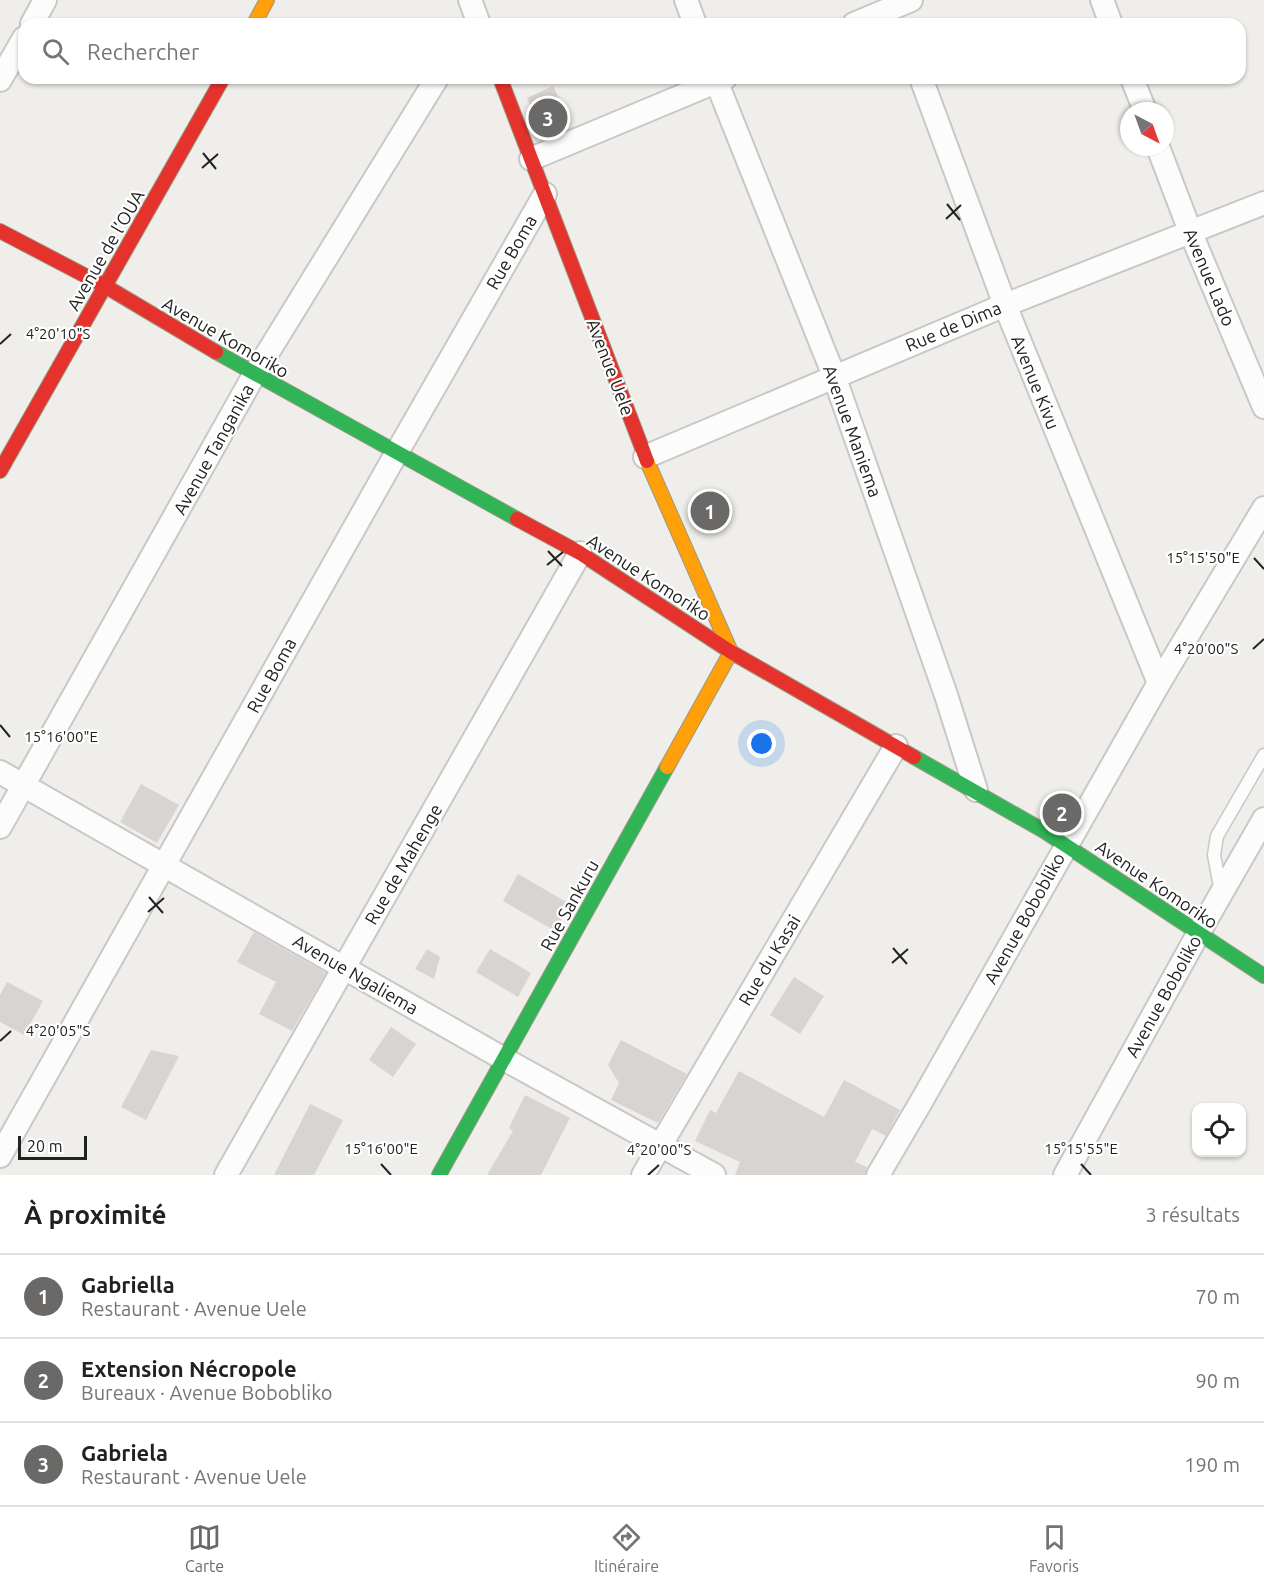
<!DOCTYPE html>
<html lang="fr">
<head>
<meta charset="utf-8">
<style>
  body { margin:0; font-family:Ubuntu,sans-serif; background:#f2f2f2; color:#202124 }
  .controls { position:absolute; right:18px; bottom:18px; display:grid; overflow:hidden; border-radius:12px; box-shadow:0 2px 4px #0004 }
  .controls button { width:54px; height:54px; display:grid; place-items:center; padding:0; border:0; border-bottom:2px solid #e0e0e0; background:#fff; color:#202124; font:30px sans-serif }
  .compass { position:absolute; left:1120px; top:102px; width:54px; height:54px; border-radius:50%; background:#fff; box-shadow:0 2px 4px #0004; rotate:139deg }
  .scale { position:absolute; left:18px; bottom:15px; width:69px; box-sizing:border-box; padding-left:6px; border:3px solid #222; border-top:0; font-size:16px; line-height:21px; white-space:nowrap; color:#222; -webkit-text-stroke:4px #fff; paint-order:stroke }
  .you { position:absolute; left:762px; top:744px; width:21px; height:21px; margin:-15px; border:4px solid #fff; border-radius:50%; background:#1a73e8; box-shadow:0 0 0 9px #1a73e833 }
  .badge { display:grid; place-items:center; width:39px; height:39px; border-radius:50%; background:#6a6968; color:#fff; font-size:20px; font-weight:700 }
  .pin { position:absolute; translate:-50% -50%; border:3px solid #fff; box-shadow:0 2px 6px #0006 }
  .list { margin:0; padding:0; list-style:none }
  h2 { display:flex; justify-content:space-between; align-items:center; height:78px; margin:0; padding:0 24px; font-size:26px }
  h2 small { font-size:20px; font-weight:400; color:#757577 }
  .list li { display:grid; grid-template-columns:39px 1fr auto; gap:18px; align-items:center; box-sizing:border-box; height:84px; padding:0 24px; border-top:2px solid #e0e0e0 }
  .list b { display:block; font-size:22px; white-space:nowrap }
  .list p { margin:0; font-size:20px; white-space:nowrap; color:#757577 }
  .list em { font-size:20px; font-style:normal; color:#757577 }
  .icon { flex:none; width:33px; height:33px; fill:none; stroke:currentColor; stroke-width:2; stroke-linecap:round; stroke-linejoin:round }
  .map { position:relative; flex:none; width:1264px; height:1175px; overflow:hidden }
  .search { position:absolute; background:#fff; box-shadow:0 2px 4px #0004; left:18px; right:18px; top:18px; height:66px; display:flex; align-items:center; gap:15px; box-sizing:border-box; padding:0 21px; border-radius:18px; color:#757577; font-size:22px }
  .sheet { height:330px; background:#fff }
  nav { display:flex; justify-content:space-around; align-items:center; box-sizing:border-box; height:84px; border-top:2px solid #e0e0e0; background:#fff; font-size:16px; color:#757577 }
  nav a { display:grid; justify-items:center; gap:3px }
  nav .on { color:#6a6968 }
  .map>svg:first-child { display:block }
  .building { fill:#d7d4d2 }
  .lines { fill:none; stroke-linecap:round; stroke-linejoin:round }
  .lane-casing { stroke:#c9c8c7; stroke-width:15 }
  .street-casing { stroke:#c9c8c7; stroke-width:26 }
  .fast-casing { stroke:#999a82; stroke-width:16 }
  .slow-casing { stroke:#999a82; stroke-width:16 }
  .jam-casing { stroke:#999a82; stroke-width:16 }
  .lane { stroke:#fdfcfc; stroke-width:12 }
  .street { stroke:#fdfcfc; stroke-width:22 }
  .fast { stroke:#30b455; stroke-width:14 }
  .slow { stroke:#ff9f0a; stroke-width:14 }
  .jam { stroke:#e5322d; stroke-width:14 }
  .ticks { fill:none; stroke:#222; stroke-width:2 }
  .labels { text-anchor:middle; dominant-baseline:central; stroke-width:4.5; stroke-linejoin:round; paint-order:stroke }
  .street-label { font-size:18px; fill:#222; stroke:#fff }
  .ticks-label { font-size:15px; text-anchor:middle; fill:#222; stroke:#fff; stroke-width:4.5; stroke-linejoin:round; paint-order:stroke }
</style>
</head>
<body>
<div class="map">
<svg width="1264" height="1175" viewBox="0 0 1264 1175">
  <rect width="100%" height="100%" fill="#f0eeeb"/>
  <g class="building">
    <polygon points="553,86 563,106 557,109 565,126 544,136 527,98"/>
    <polygon points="141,784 179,805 157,843 120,822"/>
    <polygon points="518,874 570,904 555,931 503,901"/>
    <polygon points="254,932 326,973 292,1031 259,1014 276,982 237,962"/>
    <polygon points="427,949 440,957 434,979 415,969"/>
    <polygon points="490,949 531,973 518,997 476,972"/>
    <polygon points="794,977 824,996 800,1034 770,1015"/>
    <polygon points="7,982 43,1001 24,1035 0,1022 0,995"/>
    <polygon points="391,1027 416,1044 393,1077 369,1060"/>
    <polygon points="621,1040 687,1074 658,1123 611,1100 619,1083 608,1065"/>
    <polygon points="151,1050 179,1056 146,1120 121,1107"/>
    <polygon points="739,1071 824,1117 844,1080 900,1110 886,1136 872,1129 855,1162 867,1167 865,1175 735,1175 740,1162 695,1141 710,1110 716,1113"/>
    <polygon points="525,1095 570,1118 541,1175 487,1175 513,1131 509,1128"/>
    <polygon points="310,1104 343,1120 314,1175 274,1175"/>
  </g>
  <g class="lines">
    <g class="lane-casing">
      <polyline id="lane" points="1221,892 1214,855 1217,836 1264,755"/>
    </g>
    <g class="street-casing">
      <g id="street">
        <polyline points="470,0 479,24"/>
        <polyline points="686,0 695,24"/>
        <polyline points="1102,0 1111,24"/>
        <polyline points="32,24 45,0"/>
        <polyline points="854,24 911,0"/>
        <polyline points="715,78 834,376 946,695 976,790"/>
        <polyline points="921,78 1005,305 1159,683"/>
        <polyline points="1132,78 1145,111"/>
        <polyline points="0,80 24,38"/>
        <polyline points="1158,147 1190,231 1264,407"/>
        <polyline points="531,159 725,78"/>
        <polyline points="645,457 1005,305 1264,203"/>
        <polyline points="0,772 504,1059 714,1175"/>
        <polyline points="0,827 254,375 437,78"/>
        <polyline points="0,1156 396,454 545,194"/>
        <polyline points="226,1175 580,553"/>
        <polyline points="643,1175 896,746"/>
        <polyline points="878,1175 921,1102 1159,683 1264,508"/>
        <polyline points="1065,1175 1198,934 1264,819"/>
      </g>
    </g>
    <g class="fast-casing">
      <g id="fast">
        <polyline points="216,352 517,519"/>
        <polyline points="914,757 1044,831 1264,976"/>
        <polyline points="439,1175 667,767"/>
      </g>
    </g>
    <g class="slow-casing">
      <g id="slow">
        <polyline points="254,24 267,0"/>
        <polyline points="647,461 731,652 667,767"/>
      </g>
    </g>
    <g class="jam-casing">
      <g id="jam">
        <polyline points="500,78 647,461"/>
        <polyline points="0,231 105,286 216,352"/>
        <polyline points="0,471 223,78"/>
        <polyline points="517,519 580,553 731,652 914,757"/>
      </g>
    </g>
    <use href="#lane" class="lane"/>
    <use href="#street" class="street"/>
    <use href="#fast" class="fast"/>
    <use href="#slow" class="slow"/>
    <use href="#jam" class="jam"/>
  </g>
  <path class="ticks" d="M203,153L216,169M202,168L218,154M947,204L960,220M946,219L961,205M0,344L11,334M548,551L562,566M1254,558L1264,569M547,565L563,552M1253,649L1264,639M0,725L10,737M149,897L163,913M148,912L164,898M893,948L907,964M892,963L908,949M0,1041L11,1031M381,1164L391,1175M1081,1164L1091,1175M648,1175L659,1165"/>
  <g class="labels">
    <g class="street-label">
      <text transform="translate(105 250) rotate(-60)">Avenue de l’OUA</text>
      <text transform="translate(511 252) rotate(-60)">Rue Boma</text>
      <text transform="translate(1210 277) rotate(67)">Avenue Lado</text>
      <text transform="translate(953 326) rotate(-23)">Rue de Dima</text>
      <text transform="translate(226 337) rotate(30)">Avenue Komoriko</text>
      <text transform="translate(611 367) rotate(69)">Avenue Uele</text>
      <text transform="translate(1036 382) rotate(68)">Avenue Kivu</text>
      <text transform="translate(853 431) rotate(70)">Avenue Maniema</text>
      <text transform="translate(213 449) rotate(-61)">Avenue Tanganika</text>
      <text transform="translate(649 577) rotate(33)">Avenue Komoriko</text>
      <text transform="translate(271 675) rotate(-61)">Rue Boma</text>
      <text transform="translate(403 864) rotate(-60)">Rue de Mahenge</text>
      <text transform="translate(1157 884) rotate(34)">Avenue Komoriko</text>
      <text transform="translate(569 905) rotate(-61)">Rue Sankuru</text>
      <text transform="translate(1024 918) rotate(-61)">Avenue Bobobliko</text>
      <text transform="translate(769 960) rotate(-59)">Rue du Kasai</text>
      <text transform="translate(356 974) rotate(30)">Avenue Ngaliema</text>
      <text transform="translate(1163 996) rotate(-61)">Avenue Boboliko</text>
    </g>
  </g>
  <g class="ticks-label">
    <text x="58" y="339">4°20'10"S</text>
    <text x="1203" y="563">15°15'50"E</text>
    <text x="1206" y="654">4°20'00"S</text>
    <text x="61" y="742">15°16'00"E</text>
    <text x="58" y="1036">4°20'05"S</text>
    <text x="381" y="1154">15°16'00"E</text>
    <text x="1081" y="1154">15°15'55"E</text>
    <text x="659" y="1155">4°20'00"S</text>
  </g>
</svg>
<div class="controls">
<button><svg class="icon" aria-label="locate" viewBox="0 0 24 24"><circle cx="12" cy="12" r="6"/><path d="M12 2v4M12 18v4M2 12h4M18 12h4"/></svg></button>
</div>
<svg class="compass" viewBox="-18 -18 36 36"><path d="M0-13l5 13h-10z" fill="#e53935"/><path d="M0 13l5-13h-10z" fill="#757577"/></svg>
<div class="scale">20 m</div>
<div class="you"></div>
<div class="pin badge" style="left:710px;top:511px">1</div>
<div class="pin badge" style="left:1062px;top:813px">2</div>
<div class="pin badge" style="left:548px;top:118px">3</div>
<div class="search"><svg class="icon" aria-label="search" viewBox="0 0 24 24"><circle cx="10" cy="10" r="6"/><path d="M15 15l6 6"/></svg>Rechercher</div>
</div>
<section class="sheet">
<h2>À proximité<small>3 résultats</small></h2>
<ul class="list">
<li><span class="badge">1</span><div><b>Gabriella</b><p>Restaurant · Avenue Uele</p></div><em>70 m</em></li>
<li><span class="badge">2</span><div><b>Extension Nécropole</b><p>Bureaux · Avenue Bobobliko</p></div><em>90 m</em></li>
<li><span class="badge">3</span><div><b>Gabriela</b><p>Restaurant · Avenue Uele</p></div><em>190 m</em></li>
</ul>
</section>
<nav>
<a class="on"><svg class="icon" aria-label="map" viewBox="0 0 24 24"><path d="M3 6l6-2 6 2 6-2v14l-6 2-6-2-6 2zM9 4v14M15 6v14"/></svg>Carte</a>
<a><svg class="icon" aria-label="directions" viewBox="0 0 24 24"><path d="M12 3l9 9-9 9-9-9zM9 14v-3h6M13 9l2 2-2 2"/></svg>Itinéraire</a>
<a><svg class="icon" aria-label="saved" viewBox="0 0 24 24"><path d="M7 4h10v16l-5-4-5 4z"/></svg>Favoris</a>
</nav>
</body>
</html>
